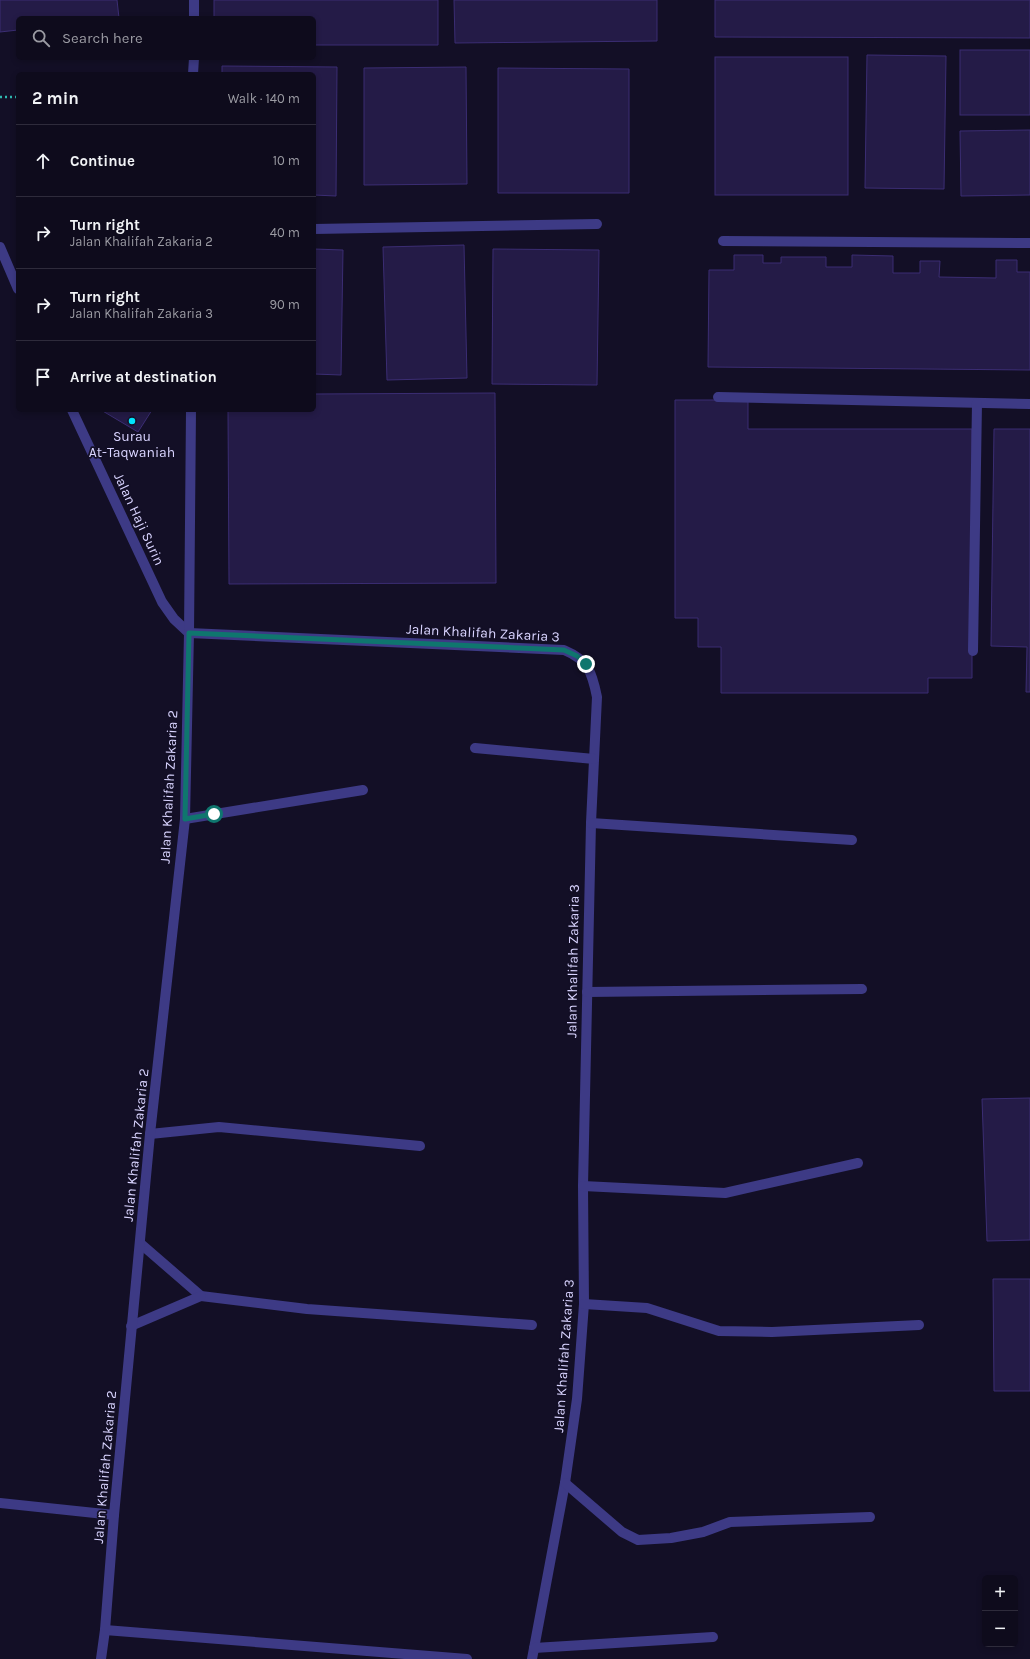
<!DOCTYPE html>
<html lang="en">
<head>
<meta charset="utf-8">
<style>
  body { margin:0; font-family:Karla,sans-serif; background:#1c1929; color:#f1f3f6 }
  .controls { position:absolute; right:12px; bottom:12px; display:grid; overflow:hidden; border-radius:6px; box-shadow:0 2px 6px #0003 }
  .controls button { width:36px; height:36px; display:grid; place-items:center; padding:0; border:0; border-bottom:1px solid #2e2b3b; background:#0e0b1c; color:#f1f3f6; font:20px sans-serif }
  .stop { position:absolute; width:12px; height:12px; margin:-9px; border:3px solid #0f766e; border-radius:50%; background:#fff }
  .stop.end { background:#0f766e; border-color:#fff; box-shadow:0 1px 4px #0008 }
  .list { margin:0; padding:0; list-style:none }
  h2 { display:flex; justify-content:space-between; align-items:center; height:52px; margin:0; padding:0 16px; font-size:17px }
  h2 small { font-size:13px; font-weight:400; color:#9b9ba3 }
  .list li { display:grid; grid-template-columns:26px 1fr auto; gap:12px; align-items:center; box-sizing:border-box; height:72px; padding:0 16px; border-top:1px solid #2e2b3b }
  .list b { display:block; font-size:15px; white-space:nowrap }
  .list p { margin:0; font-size:13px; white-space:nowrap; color:#9b9ba3 }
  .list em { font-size:13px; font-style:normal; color:#9b9ba3 }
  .icon { flex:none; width:22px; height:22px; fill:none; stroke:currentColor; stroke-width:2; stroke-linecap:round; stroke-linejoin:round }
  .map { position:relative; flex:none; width:1030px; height:1659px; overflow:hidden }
  .search { position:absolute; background:#0e0b1c; box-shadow:0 2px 6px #0003; left:16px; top:16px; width:300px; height:44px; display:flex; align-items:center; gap:10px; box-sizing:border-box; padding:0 14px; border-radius:6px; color:#9b9ba3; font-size:15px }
  .panel { position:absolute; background:#0e0b1c; box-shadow:0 2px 6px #0003; left:16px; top:72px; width:300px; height:340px; border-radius:6px }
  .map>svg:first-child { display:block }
  .building { fill:#241b47; stroke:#3b2d73 }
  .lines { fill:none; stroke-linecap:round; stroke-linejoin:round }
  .path { stroke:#2fb8b0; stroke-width:2.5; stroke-dasharray:2 3; stroke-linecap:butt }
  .minor { stroke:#3d3a85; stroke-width:10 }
  .route { stroke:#0f766e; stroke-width:5 }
  .poi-dot { fill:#00e5ff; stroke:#130f26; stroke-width:1.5 }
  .labels { text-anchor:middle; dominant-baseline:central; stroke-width:3.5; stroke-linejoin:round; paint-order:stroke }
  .poi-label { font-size:14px; fill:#d9d4ff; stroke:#130f26 }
  .street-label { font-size:14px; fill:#d9d4ff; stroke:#130f26 }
</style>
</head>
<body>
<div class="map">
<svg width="1030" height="1659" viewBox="0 0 1030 1659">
  <rect width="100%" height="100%" fill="#130f26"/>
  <g class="building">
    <polygon points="0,0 117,0 119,18 18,18 18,30 0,32"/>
    <polygon points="214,0 438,0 438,45 314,45 314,18 214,18"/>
    <polygon points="454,0 657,0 657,41 455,43"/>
    <polygon points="715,0 1030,0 1030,38 715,37"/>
    <rect x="960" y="50" width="70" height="65"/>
    <polygon points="867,55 946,56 944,189 865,188"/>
    <rect x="715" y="57" width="133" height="138"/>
    <polygon points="222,66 337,67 336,196 314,195 314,74 222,74"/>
    <polygon points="466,67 467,184 364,185 364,68"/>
    <polygon points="498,68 629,69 629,193 498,193"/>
    <polygon points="1030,130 1030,195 961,196 960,131"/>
    <polygon points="464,245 467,378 387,380 383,247"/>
    <polygon points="314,249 343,250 341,375 314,374"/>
    <polygon points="493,249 599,250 597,385 492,384"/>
    <polygon points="734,255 763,255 763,263 781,263 781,257 826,257 826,267 852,267 852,255 893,256 893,273 920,273 920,261 940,261 939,277 996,278 996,260 1017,260 1017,272 1030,272 1030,370 708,367 709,270 734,270"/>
    <polygon points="495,393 496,583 229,584 228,410 314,410 314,394"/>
    <polygon points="675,400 748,400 748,429 972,429 972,678 928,678 928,693 721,693 721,647 698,647 698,618 675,618"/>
    <polygon points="101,410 152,410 138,432"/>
    <polygon points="994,429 1030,429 1030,692 1026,692 1027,647 991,646"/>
    <polygon points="1030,1098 1030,1240 987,1241 982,1099"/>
    <polygon points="993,1279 1030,1279 1030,1391 994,1391"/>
  </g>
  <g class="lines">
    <polyline class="path" points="0,97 18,97"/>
    <g class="minor">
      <polyline points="194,0 194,18"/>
      <polyline points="193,74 194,58"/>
      <polyline points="314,229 597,224"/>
      <polyline points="723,241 1030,243"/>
      <polyline points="0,247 18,289"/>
      <polyline points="718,397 1030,404"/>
      <polyline points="72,410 162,602 174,619 189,633"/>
      <path d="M189,633L564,650C588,660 592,672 597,697L591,823L583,1186L584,1304L577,1399L565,1483L532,1659"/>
      <polyline points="973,651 977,403"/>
      <polyline points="475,748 594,759"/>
      <polyline points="185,819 363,790"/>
      <polyline points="591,823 852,840"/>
      <polyline points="587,992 862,989"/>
      <polyline points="150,1134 219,1127 420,1146"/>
      <polyline points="583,1186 725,1193 858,1163"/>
      <polyline points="141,1244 201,1296 307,1309 532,1325"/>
      <polyline points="584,1304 647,1308 719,1331 772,1332 919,1325"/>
      <polyline points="131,1326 201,1296"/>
      <polyline points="565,1483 622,1532 638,1540 671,1538 703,1532 730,1522 870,1517"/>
      <polyline points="0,1503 114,1515"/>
      <polyline points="105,1630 467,1659"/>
      <polyline points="534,1648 713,1637"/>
      <polyline points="101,1659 105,1630 114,1515 150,1134 185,819 189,633 191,410"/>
    </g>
  </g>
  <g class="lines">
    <polyline class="route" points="214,814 185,819 189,633 564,650 577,656 586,664"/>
  </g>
  <circle class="poi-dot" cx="132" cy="421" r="4"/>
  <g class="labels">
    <g class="poi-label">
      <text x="132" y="436">Surau<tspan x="132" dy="16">At-Taqwaniah</tspan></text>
    </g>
    <g class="street-label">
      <text transform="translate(139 519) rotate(65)">Jalan Haji Surin</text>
      <text transform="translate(483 633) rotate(3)">Jalan Khalifah Zakaria 3</text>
      <text transform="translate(169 787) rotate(-87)">Jalan Khalifah Zakaria 2</text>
      <text transform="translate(573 961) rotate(-89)">Jalan Khalifah Zakaria 3</text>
      <text transform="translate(136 1145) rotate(-84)">Jalan Khalifah Zakaria 2</text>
      <text transform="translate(564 1356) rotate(-86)">Jalan Khalifah Zakaria 3</text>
      <text transform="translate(105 1467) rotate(-85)">Jalan Khalifah Zakaria 2</text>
    </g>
  </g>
</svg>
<div class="controls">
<button>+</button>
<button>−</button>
</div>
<div class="stop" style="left:214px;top:814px"></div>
<div class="stop end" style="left:586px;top:664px"></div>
<div class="search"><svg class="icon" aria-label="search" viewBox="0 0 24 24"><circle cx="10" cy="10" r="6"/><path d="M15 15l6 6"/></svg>Search here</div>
<section class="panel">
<h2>2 min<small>Walk · 140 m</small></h2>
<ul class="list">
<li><svg class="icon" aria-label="ahead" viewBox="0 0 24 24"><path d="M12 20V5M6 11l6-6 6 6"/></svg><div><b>Continue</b></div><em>10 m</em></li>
<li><svg class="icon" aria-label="right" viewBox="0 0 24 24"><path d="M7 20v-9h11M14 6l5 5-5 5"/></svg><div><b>Turn right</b><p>Jalan Khalifah Zakaria 2</p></div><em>40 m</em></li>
<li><svg class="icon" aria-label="right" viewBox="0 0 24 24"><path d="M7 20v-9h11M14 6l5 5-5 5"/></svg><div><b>Turn right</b><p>Jalan Khalifah Zakaria 3</p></div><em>90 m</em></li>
<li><svg class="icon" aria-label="arrive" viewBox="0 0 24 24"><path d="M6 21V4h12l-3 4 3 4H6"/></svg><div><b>Arrive at destination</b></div></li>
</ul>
</section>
</div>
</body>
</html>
